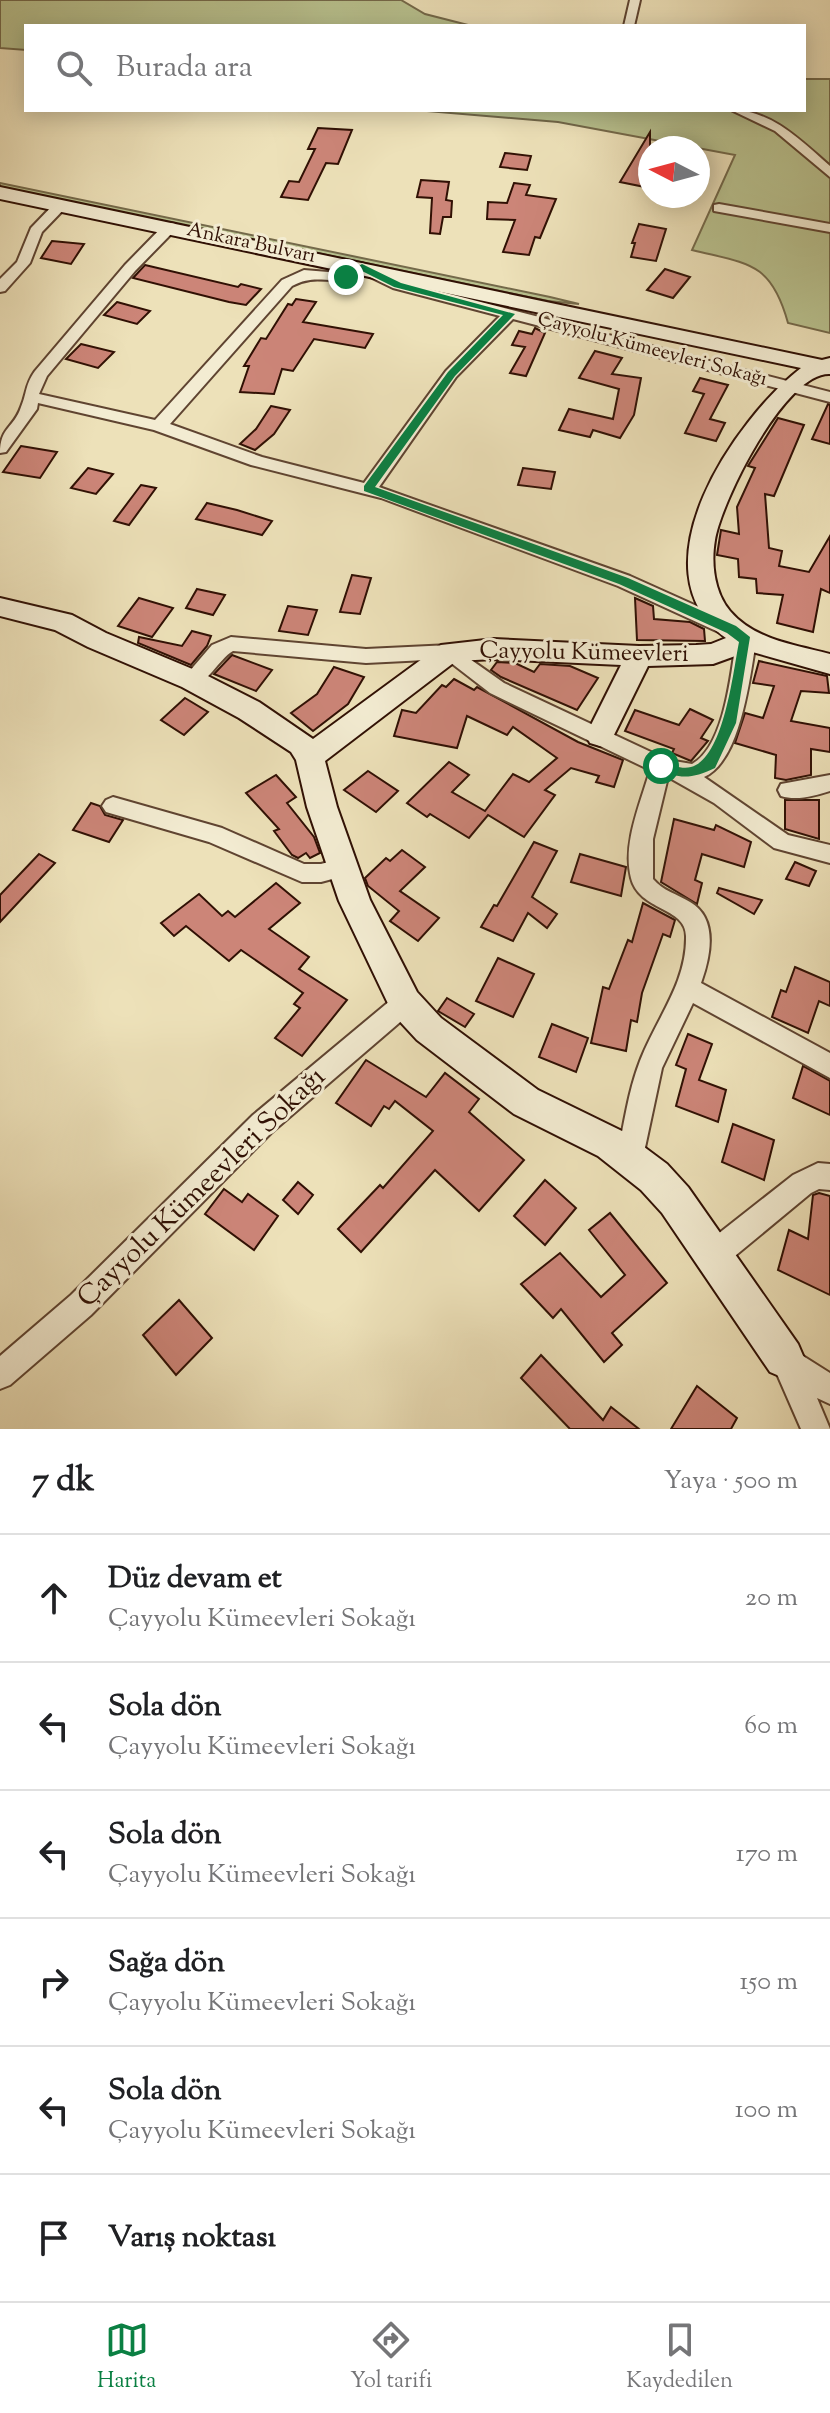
<!DOCTYPE html>
<html lang="tr">
<head>
<meta charset="utf-8">
<style>
  body { margin:0; font-family:"Sorts Mill Goudy",serif; background:#f2f2f2; color:#202124 }
  .compass { position:absolute; left:638px; top:136px; width:72px; height:72px; border-radius:50%; background:#fff; box-shadow:0 4px 20px #0003; rotate:276deg }
  .stop { position:absolute; width:24px; height:24px; margin:-18px; border:6px solid #0b8043; border-radius:50%; background:#fff }
  .stop.end { background:#0b8043; border-color:#fff; box-shadow:0 2px 8px #0008 }
  .list { margin:0; padding:0; list-style:none }
  h2 { display:flex; justify-content:space-between; align-items:center; height:104px; margin:0; padding:0 32px; font-size:34px }
  h2 small { font-size:26px; font-weight:400; color:#757577 }
  .list li { display:grid; grid-template-columns:52px 1fr auto; gap:24px; align-items:center; box-sizing:border-box; height:128px; padding:0 32px; border-top:2px solid #e0e0e0 }
  .list b { display:block; font-size:30px; white-space:nowrap }
  .list p { margin:0; font-size:26px; white-space:nowrap; color:#757577 }
  .list em { font-size:26px; font-style:normal; color:#757577 }
  .icon { flex:none; width:44px; height:44px; fill:none; stroke:currentColor; stroke-width:2; stroke-linecap:round; stroke-linejoin:round }
  .map { position:relative; flex:none; width:830px; height:1429px; overflow:hidden }
  .search { position:absolute; background:#fff; box-shadow:0 4px 20px #0003; left:24px; right:24px; top:24px; height:88px; display:flex; align-items:center; gap:20px; box-sizing:border-box; padding:0 28px; border-radius:0px; color:#757577; font-size:30px }
  .sheet { height:872px; background:#fff }
  nav { display:flex; justify-content:space-around; align-items:center; box-sizing:border-box; height:112px; border-top:2px solid #e0e0e0; background:#fff; font-size:22px; color:#757577 }
  nav a { display:grid; justify-items:center; gap:4px }
  nav .on { color:#0b8043 }
  .map>svg:first-child { display:block }
  .green { fill:#b9c28f; stroke:#74694a; stroke-width:2 }
  .building { fill:#cc8578; stroke:#301004; stroke-width:2 }
  .lines { fill:none; stroke-linecap:round; stroke-linejoin:round }
  .street-casing { stroke:#5f4431; stroke-width:4 }
  .secondary-casing { stroke:#301004; stroke-width:4 }
  .street { fill:#f3ecd2; fill-rule:evenodd }
  .secondary { fill:#f3ecd2; fill-rule:evenodd }
  .route { fill:#0b8043 }
  .labels { text-anchor:middle; dominant-baseline:central; stroke-width:6; stroke-linejoin:round; paint-order:stroke }
  .far-street-label { font-size:20px; fill:#301004; stroke:#f3ecd2 }
  .street-label { font-size:24px; fill:#301004; stroke:#f3ecd2 }
  .near-street-label { font-size:28px; fill:#301004; stroke:#f3ecd2 }
</style>
</head>
<body>
<div class="map">
<svg width="830" height="1429" viewBox="0 0 830 1429">
  <rect width="100%" height="100%" fill="#ede1b9"/>
  <filter id="stains"><feTurbulence type="fractalNoise" baseFrequency=".0025" numOctaves="4"/><feColorMatrix values="0 0 0 0 .2 0 0 0 0 .09 0 0 0 0 .02 0 0 0 .5 -.17"/></filter>
  <radialGradient id="worn" r=".72"><stop offset=".6" stop-color="#630" stop-opacity="0"/><stop offset="1" stop-color="#630" stop-opacity=".3"/></radialGradient>
  <g class="green">
    <polygon points="0,0 401,0 425,14 472,26 26,26 26,50 0,48"/>
    <path d="M804,79H830V333L788,323C771,261 748,264 692,250L735,155L558,122L415,110H804Z"/>
    <polygon points="0,183 550,297 579,304 548,301 0,187"/>
  </g>
  <g class="building">
    <polygon points="318,128 352,130 338,164 326,163 308,200 281,197 289,181 299,182 315,149 308,149"/>
    <polygon points="650,132 650,177 645,187 620,182"/>
    <polygon points="505,153 531,156 527,170 500,167"/>
    <polygon points="421,180 449,182 446,200 452,201 451,217 443,217 440,234 430,233 432,198 417,197"/>
    <polygon points="514,183 530,185 526,195 556,199 540,238 535,237 529,255 503,252 515,220 487,219 488,202 507,203"/>
    <polygon points="639,224 666,229 656,261 631,257 635,243 632,243"/>
    <polygon points="52,241 84,244 71,264 41,258"/>
    <polygon points="145,265 238,287 241,284 261,289 246,305 229,302 133,278"/>
    <polygon points="665,269 690,277 673,298 647,290"/>
    <polygon points="296,299 316,302 303,322 373,334 365,348 314,339 293,371 282,369 274,394 240,392 249,366 244,366 261,338 266,339 288,304 292,305"/>
    <polygon points="117,302 150,311 137,324 104,315"/>
    <polygon points="535,328 545,333 526,376 510,373 525,347 512,345 519,331 532,334"/>
    <polygon points="81,344 114,352 98,368 66,359"/>
    <polygon points="595,351 622,358 612,374 641,378 634,415 620,438 593,430 590,437 559,430 569,409 613,419 619,389 579,378"/>
    <polygon points="700,378 728,385 710,419 725,423 716,441 685,433 704,394 693,391"/>
    <polygon points="828,404 830,405 830,444 812,439"/>
    <polygon points="271,406 290,410 274,434 255,450 240,444 256,429"/>
    <polygon points="778,418 804,425 774,496 765,494 769,548 782,551 779,566 809,572 830,536 830,593 821,589 813,632 777,623 783,595 757,593 756,579 739,577 738,559 717,555 721,530 739,534 737,507 755,468 748,466"/>
    <polygon points="21,446 57,452 40,478 3,472"/>
    <polygon points="88,468 113,474 96,494 71,488"/>
    <polygon points="523,468 555,472 551,489 518,485"/>
    <polygon points="141,485 156,488 129,525 114,521"/>
    <polygon points="207,503 237,510 272,521 262,535 196,519"/>
    <polygon points="352,575 371,578 360,614 340,612"/>
    <polygon points="197,589 225,595 213,615 186,608"/>
    <polygon points="139,598 173,608 152,637 118,626"/>
    <polygon points="635,598 653,606 654,619 690,622 704,629 705,641 637,640"/>
    <polygon points="288,606 317,610 308,635 279,631"/>
    <polygon points="192,631 211,636 207,646 191,665 138,643 139,637 182,646"/>
    <polygon points="232,655 272,670 256,691 214,674"/>
    <polygon points="759,661 827,676 829,693 801,691 791,721 830,728 830,752 811,749 811,775 786,780 775,778 776,755 735,743 745,713 763,718 774,686 753,683"/>
    <polygon points="497,662 515,663 534,672 540,664 570,666 598,678 577,710 501,677 491,670"/>
    <polygon points="334,667 364,677 348,704 313,731 291,713 317,694"/>
    <polygon points="454,679 474,690 477,687 578,742 623,760 614,787 596,782 599,776 571,768 545,790 555,795 524,837 488,815 469,838 430,814 427,817 407,803 449,762 469,775 452,792 485,811 513,774 529,782 557,758 513,727 507,735 467,716 457,748 394,736 402,710 416,713 442,685 446,687"/>
    <polygon points="185,698 208,712 184,735 161,720"/>
    <polygon points="690,709 713,720 701,738 708,741 691,761 672,753 674,749 625,731 635,710 679,725"/>
    <polygon points="368,771 398,791 376,812 344,790"/>
    <polygon points="276,775 296,797 287,803 314,837 320,853 310,858 306,853 298,858 292,855 274,831 279,829 246,793"/>
    <polygon points="785,800 819,800 819,839 785,829"/>
    <polygon points="91,803 100,806 105,815 123,820 109,842 73,830"/>
    <polygon points="674,819 714,830 716,825 751,842 744,867 702,854 695,880 702,883 697,904 661,882"/>
    <polygon points="534,842 557,851 532,897 557,914 547,928 528,913 513,941 481,927 494,905 497,906"/>
    <polygon points="402,850 425,867 400,891 439,918 418,941 390,921 399,911 368,886 365,878 386,858 390,861"/>
    <polygon points="39,854 55,863 0,922 0,895"/>
    <polygon points="580,854 626,867 621,896 571,882"/>
    <polygon points="795,862 816,871 809,886 786,879"/>
    <polygon points="276,883 300,903 269,929 309,957 299,969 347,1000 302,1056 275,1038 300,1008 294,1004 303,993 241,950 229,961 186,926 174,936 161,923 199,894 222,916 228,911 235,917"/>
    <polygon points="719,888 762,900 754,914 717,893"/>
    <polygon points="643,903 675,920 670,937 663,934 642,993 637,1022 631,1020 626,1051 591,1043 603,987 609,989 628,940 632,942"/>
    <polygon points="498,958 534,974 513,1017 476,1001"/>
    <polygon points="795,967 830,982 830,1006 819,1001 808,1033 772,1017 781,990 786,992"/>
    <polygon points="447,998 474,1014 465,1027 438,1011"/>
    <polygon points="552,1024 588,1038 576,1072 539,1057"/>
    <polygon points="688,1034 712,1044 699,1080 726,1090 718,1122 676,1106 686,1069 676,1065"/>
    <polygon points="366,1060 426,1097 445,1073 479,1099 469,1112 524,1160 479,1211 435,1170 361,1252 338,1229 380,1185 383,1188 433,1131 395,1101 389,1109 384,1106 371,1126 336,1103"/>
    <polygon points="803,1066 830,1081 830,1115 793,1098"/>
    <polygon points="733,1124 774,1140 764,1180 722,1162"/>
    <polygon points="545,1180 576,1208 545,1245 514,1216"/>
    <polygon points="298,1182 313,1195 298,1214 283,1200"/>
    <polygon points="224,1189 242,1202 248,1194 278,1216 254,1250 205,1214"/>
    <polygon points="819,1193 830,1196 830,1295 778,1270 789,1230 808,1239 813,1195"/>
    <polygon points="610,1213 667,1283 612,1333 622,1345 604,1362 561,1309 553,1318 521,1284 560,1253 601,1297 625,1275 589,1230"/>
    <polygon points="179,1300 212,1338 176,1375 143,1335"/>
    <polygon points="541,1355 603,1420 611,1407 639,1429 570,1429 521,1378"/>
    <polygon points="697,1386 737,1418 731,1429 671,1429"/>
  </g>
  <g class="lines">
    <g class="street-casing">
      <g id="street">
        <polygon points="630,0 640,0 634,26 624,26"/>
        <path d="M731,110C772,110 801,141 830,166V177L775,131Z"/>
        <polygon points="56,202 68,205 42,232 30,263 5,291 0,292 0,279 17,262 31,228"/>
        <polygon points="719,204 830,224 830,232 714,211 714,205"/>
        <path d="M170,223L175,224V230L135,271L47,376L39,394L155,420L282,280L304,270L340,273L362,263L403,282L830,392V402L513,319L456,377L379,487L630,576L739,625L741,630L739,635H725L618,586L381,498L251,465L154,430L38,403L37,409L6,452L0,453C0,427 14,428 21,407C27,393 25,385 35,371L125,265L165,224ZM362,273L393,288L500,316L446,371L364,483L262,457L170,424L292,286C320,271 332,289 362,273Z"/>
        <path d="M746,634L756,641C750,676 741,761 704,777L788,835L830,845V863L774,848L714,803L668,777L653,839V879C663,891 677,894 690,902C719,919 710,958 701,983L830,1053V1078L693,1003L662,1068L643,1157L639,1166L630,1170L621,1166L617,1157C624,1125 628,1092 640,1061C656,1019 687,983 686,936C686,907 639,911 631,878C622,844 641,802 650,770L490,693L446,659L366,663L233,651C217,660 205,691 185,685L182,680L212,645L231,637L366,649L450,645L504,683L668,760L692,764C724,747 731,675 736,641Z"/>
        <path d="M830,775V791C815,796 796,801 781,796L778,790L781,784Z"/>
        <polygon points="113,797 222,828 304,864 321,864 343,858 351,860 354,867 351,874 321,882 302,882 209,842 106,812 102,806 106,800"/>
        <polygon points="405,992 413,995 417,1003 413,1011 271,1133 91,1315 10,1385 0,1389 0,1356 71,1295 253,1115 397,995"/>
        <polygon points="818,1163 830,1164 830,1190 819,1189 811,1193 724,1265 714,1269 704,1265 700,1255 704,1245 793,1175"/>
        <polygon points="784,1344 830,1373 830,1404 817,1398 830,1429 801,1429 770,1358 774,1348"/>
      </g>
    </g>
    <g class="secondary-casing">
      <path id="secondary" d="M0,187L822,360L830,358V374C785,372 721,502 715,540C711,563 714,592 730,611C755,640 795,645 830,654V674L749,651L713,664L648,666L610,743L600,746L590,743L586,735L621,665L494,659L456,661L325,761L337,807L370,900L417,992L441,1018L538,1090L624,1132L667,1164L688,1187L798,1344L804,1358L798,1372L784,1378L770,1372L662,1213L641,1190L598,1156L514,1114L417,1040L393,1014L339,901L307,807L296,760L291,752L239,718L182,687L88,647L55,630L0,616V598L72,615L106,633L202,673L259,702L313,739L441,645L494,639L639,646L696,645L711,644L726,638C631,570 736,418 801,368L0,199Z"/>
    </g>
    <use href="#street" class="street"/>
    <use href="#secondary" class="secondary"/>
  </g>
  <path class="route" d="M362,264L401,283L515,314L455,376L375,487L628,578L736,626L750,637L736,723L715,768C692,779 681,779 656,770L654,766L661,761C671,764 681,770 691,767C724,758 733,672 739,642L727,633L619,584L364,491V486L448,372L503,315L394,287L362,271L349,279L341,277Z"/>
  <g class="labels">
    <g class="far-street-label">
      <text transform="translate(251 244) rotate(12)">Ankara Bulvarı</text>
      <text transform="translate(652 350) rotate(15)">Çayyolu Kümeevleri Sokağı</text>
    </g>
    <g class="street-label">
      <text transform="translate(584 653) rotate(1)">Çayyolu Kümeevleri</text>
    </g>
    <g class="near-street-label">
      <text transform="translate(202 1188) rotate(-44)">Çayyolu Kümeevleri Sokağı</text>
    </g>
  </g>
  <rect width="100%" height="100%" filter="url(#stains)"/>
  <rect width="100%" height="100%" fill="url(#worn)"/>
</svg>
<svg class="compass" viewBox="-18 -18 36 36"><path d="M0-13l5 13h-10z" fill="#e53935"/><path d="M0 13l5-13h-10z" fill="#757577"/></svg>
<div class="stop" style="left:661px;top:766px"></div>
<div class="stop end" style="left:346px;top:277px"></div>
<div class="search"><svg class="icon" aria-label="search" viewBox="0 0 24 24"><circle cx="10" cy="10" r="6"/><path d="M15 15l6 6"/></svg>Burada ara</div>
</div>
<section class="sheet">
<h2>7 dk<small>Yaya · 500 m</small></h2>
<ul class="list">
<li><svg class="icon" aria-label="ahead" viewBox="0 0 24 24"><path d="M12 20V5M6 11l6-6 6 6"/></svg><div><b>Düz devam et</b><p>Çayyolu Kümeevleri Sokağı</p></div><em>20 m</em></li>
<li><svg class="icon" aria-label="left" viewBox="0 0 24 24"><path d="M17 20v-9H6M10 6l-5 5 5 5"/></svg><div><b>Sola dön</b><p>Çayyolu Kümeevleri Sokağı</p></div><em>60 m</em></li>
<li><svg class="icon" aria-label="left" viewBox="0 0 24 24"><path d="M17 20v-9H6M10 6l-5 5 5 5"/></svg><div><b>Sola dön</b><p>Çayyolu Kümeevleri Sokağı</p></div><em>170 m</em></li>
<li><svg class="icon" aria-label="right" viewBox="0 0 24 24"><path d="M7 20v-9h11M14 6l5 5-5 5"/></svg><div><b>Sağa dön</b><p>Çayyolu Kümeevleri Sokağı</p></div><em>150 m</em></li>
<li><svg class="icon" aria-label="left" viewBox="0 0 24 24"><path d="M17 20v-9H6M10 6l-5 5 5 5"/></svg><div><b>Sola dön</b><p>Çayyolu Kümeevleri Sokağı</p></div><em>100 m</em></li>
<li><svg class="icon" aria-label="arrive" viewBox="0 0 24 24"><path d="M6 21V4h12l-3 4 3 4H6"/></svg><div><b>Varış noktası</b></div></li>
</ul>
</section>
<nav>
<a class="on"><svg class="icon" aria-label="map" viewBox="0 0 24 24"><path d="M3 6l6-2 6 2 6-2v14l-6 2-6-2-6 2zM9 4v14M15 6v14"/></svg>Harita</a>
<a><svg class="icon" aria-label="directions" viewBox="0 0 24 24"><path d="M12 3l9 9-9 9-9-9zM9 14v-3h6M13 9l2 2-2 2"/></svg>Yol tarifi</a>
<a><svg class="icon" aria-label="saved" viewBox="0 0 24 24"><path d="M7 4h10v16l-5-4-5 4z"/></svg>Kaydedilen</a>
</nav>
</body>
</html>
